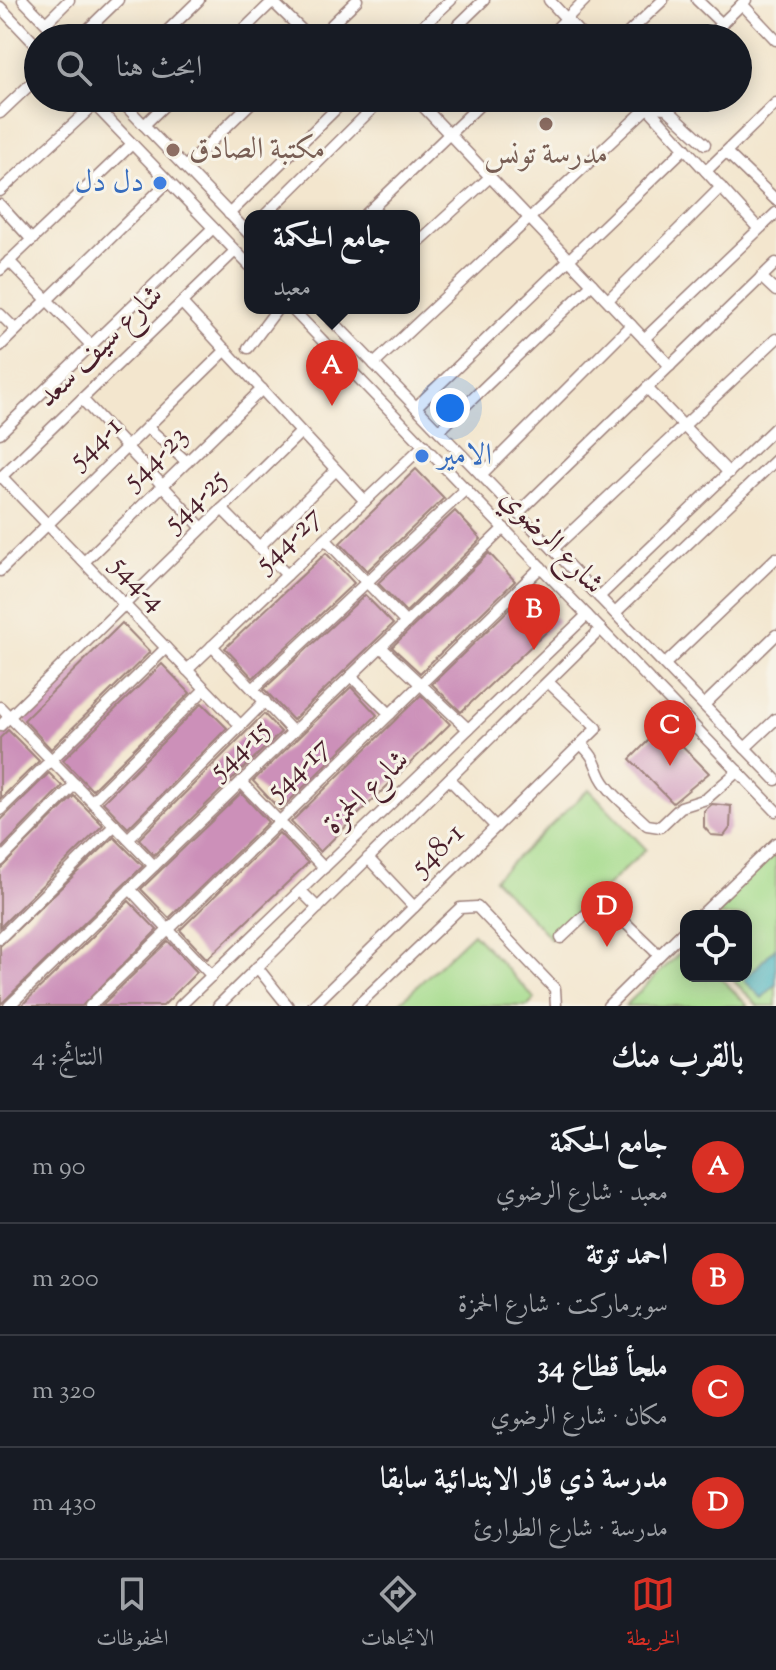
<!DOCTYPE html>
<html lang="ar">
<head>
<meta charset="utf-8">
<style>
  body { margin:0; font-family:"Sorts Mill Goudy",Amiri,serif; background:#242831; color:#f1f3f6; direction:rtl }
  .controls { position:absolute; right:24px; bottom:24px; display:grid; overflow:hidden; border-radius:16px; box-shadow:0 4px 20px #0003 }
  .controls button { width:72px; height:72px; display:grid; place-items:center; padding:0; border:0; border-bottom:2px solid #363941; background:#171b24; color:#f1f3f6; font:40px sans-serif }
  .you { position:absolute; left:450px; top:408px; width:28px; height:28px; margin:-20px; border:6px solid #fff; border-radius:50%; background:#1a73e8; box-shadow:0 0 0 12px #1a73e833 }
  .badge { display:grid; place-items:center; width:52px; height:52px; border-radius:50%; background:#d93025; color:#fff; font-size:26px; font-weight:700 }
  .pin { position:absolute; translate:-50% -66px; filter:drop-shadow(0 2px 4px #0008) }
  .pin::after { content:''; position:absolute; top:42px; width:28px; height:24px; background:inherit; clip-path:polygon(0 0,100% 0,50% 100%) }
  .popup { position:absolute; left:244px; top:210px; width:176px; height:104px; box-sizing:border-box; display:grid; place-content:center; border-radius:16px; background:#171b24; filter:drop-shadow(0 2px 6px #0005); font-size:26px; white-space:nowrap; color:#9ea1a6 }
  .popup b { font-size:30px; color:#f1f3f6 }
  .popup::after { content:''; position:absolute; left:50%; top:100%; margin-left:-16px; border:16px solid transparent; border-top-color:#171b24 }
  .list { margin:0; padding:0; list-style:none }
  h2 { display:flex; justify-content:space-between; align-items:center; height:104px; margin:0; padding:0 32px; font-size:34px }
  h2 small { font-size:26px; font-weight:400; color:#9ea1a6 }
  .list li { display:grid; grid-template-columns:52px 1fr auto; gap:24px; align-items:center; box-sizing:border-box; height:112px; padding:0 32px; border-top:2px solid #363941 }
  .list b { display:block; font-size:30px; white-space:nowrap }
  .list p { margin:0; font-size:26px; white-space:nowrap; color:#9ea1a6 }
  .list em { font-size:26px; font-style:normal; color:#9ea1a6 }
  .icon { flex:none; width:44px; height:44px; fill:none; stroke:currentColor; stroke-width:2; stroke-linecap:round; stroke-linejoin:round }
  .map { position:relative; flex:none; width:776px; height:1006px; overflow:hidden; direction:ltr }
  .search { position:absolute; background:#171b24; box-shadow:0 4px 20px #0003; left:24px; right:24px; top:24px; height:88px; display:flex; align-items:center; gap:20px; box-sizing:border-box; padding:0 28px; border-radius:44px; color:#9ea1a6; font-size:30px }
  .sheet { height:552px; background:#171b24 }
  nav { display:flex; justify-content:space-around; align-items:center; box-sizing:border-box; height:112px; border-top:2px solid #363941; background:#171b24; font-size:22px; color:#9ea1a6 }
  nav a { display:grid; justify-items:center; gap:4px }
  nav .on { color:#d93025 }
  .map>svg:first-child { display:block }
  .green { fill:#a6dc8d; stroke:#787e5c; stroke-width:2 }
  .water { fill:#42b1bd; stroke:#466874; stroke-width:2 }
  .building { fill:#cc90b9 }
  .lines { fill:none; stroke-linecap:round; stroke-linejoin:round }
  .minor-casing { stroke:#9e827c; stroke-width:13 }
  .minor { stroke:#fff; stroke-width:10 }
  .education-dot { fill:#8d6e63; stroke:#f7f3e8; stroke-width:3 }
  .shop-dot { fill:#3f7fe0; stroke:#f7f3e8; stroke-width:3 }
  .labels { text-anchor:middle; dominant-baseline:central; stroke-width:6; stroke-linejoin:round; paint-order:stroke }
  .education-label { font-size:30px; fill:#785e54; stroke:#f7f3e8; text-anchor:start }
  .shop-label { font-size:30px; fill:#366cbe; stroke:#f7f3e8; text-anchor:end }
  .street-label { font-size:30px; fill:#4a1f2b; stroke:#f7f3e8 }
</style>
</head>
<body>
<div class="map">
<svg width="776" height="1006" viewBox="0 0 776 1006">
  <rect width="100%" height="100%" fill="#f7f3e8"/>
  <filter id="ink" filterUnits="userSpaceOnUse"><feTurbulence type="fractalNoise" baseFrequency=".0125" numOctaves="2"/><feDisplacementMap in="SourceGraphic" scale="16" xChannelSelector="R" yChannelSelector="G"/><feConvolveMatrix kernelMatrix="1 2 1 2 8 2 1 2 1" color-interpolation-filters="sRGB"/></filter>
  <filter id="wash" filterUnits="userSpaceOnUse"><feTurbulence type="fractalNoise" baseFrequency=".006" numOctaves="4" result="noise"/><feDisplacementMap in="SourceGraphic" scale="32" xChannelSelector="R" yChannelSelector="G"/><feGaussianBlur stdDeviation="1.8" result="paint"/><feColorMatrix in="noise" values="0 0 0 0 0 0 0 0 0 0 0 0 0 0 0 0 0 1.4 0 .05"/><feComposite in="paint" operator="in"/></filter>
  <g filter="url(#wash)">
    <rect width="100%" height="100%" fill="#f3e6ce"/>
    <g class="green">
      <polygon points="589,789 646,849 551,939 494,879"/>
      <polygon points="776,852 776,1006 758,1006 729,976 746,976 746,916 707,916"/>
      <polygon points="473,933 535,999 528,1006 396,1006"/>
      <polygon points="686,947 686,976 719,976 748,1006 625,1006"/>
    </g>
    <polygon class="water" points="776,947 776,984 762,998 744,980"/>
    <g id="blocks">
      <g class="building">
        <polygon points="416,469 444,498 367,571 340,543"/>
        <polygon points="455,511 481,539 406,612 378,583"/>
        <polygon points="326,553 354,583 253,678 225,648"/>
        <polygon points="489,553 515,581 420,673 392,647"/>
        <polygon points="529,590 558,621 461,712 432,684"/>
        <polygon points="365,595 393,624 293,720 264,689"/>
        <polygon points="122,623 150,652 51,749 24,720"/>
        <polygon points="162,664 190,693 92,790 63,760"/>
        <polygon points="351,687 377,715 280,810 253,781"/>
        <polygon points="421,695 450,724 320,852 291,822"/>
        <polygon points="202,703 227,728 128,828 103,802"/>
        <polygon points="264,714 281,732 154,855 139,839"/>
        <polygon points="663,726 709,773 673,803 630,759"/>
        <polygon points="8,730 39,761 0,799 0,738"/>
        <polygon points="49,773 62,786 0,850 0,821"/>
        <polygon points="241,793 268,822 169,918 141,889"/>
        <polygon points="74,796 103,825 0,927 0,869"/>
        <polygon points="712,804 731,806 730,828 724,836 711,835 704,827 704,811"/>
        <polygon points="279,833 308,863 207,959 180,930"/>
        <polygon points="114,837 143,866 1,1004 0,946"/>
        <polygon points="129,901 157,930 82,1006 21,1006"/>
        <polygon points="168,941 197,972 163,1006 101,1006"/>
      </g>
    </g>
  </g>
  <g filter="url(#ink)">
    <use href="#blocks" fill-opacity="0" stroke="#9e827c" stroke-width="2"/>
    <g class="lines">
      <g class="minor-casing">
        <g id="minor">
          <polyline points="23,0 60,38"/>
          <polyline points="549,0 584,38"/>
          <polyline points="697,0 722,24"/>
          <polyline points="273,2 310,38"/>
          <polyline points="742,4 776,40"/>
          <polyline points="0,7 38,47"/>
          <polyline points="46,23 69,0"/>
          <polyline points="79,38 118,0"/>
          <polyline points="160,38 199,0"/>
          <polyline points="235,38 274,0"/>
          <polyline points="318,38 357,0"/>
          <polyline points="410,38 451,0"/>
          <polyline points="445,38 484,0"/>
          <polyline points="547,38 585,0"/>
          <polyline points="623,38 663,0"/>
          <polyline points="707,38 746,0"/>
          <polyline points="88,98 250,266"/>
          <polyline points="118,98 250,235"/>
          <polyline points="415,98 670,366"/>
          <polyline points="639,98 758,228"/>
          <polyline points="0,113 38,77"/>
          <polyline points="144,125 172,98"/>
          <polyline points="726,152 776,200"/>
          <polyline points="185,167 256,98"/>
          <polyline points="706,171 776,103"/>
          <polyline points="0,191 94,105"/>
          <polyline points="0,205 32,240"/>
          <polyline points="229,214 347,98"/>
          <polyline points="264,216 383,98"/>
          <polyline points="364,216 487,98"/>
          <polyline points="414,246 490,177"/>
          <polyline points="9,261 92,346"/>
          <polyline points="0,270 132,144"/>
          <polyline points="761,277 776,291"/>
          <polyline points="608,300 721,187"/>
          <polyline points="182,303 365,501"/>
          <polyline points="291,308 776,811"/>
          <polyline points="320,308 776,780"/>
          <polyline points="0,314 16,330"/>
          <polyline points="333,321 347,308"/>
          <polyline points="644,339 776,213"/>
          <polyline points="0,346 168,182"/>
          <polyline points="248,348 278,308"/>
          <polyline points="374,364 648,107 666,108 705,144"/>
          <polyline points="647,388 729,473"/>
          <polyline points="82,399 202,528"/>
          <polyline points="416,407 685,148"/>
          <polyline points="147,427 187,462"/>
          <polyline points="439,431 592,284"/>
          <polyline points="0,433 213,228"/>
          <polyline points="481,475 631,325"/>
          <polyline points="1,476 240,725"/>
          <polyline points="0,478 235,251"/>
          <polyline points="222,509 287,575"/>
          <polyline points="518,513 776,263"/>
          <polyline points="325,539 406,623"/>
          <polyline points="259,547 336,470"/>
          <polyline points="553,549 776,339"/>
          <polyline points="84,562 262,389"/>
          <polyline points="0,571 226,350"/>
          <polyline points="599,597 776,427"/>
          <polyline points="615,613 776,460"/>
          <polyline points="212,646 293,732"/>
          <polyline points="381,647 468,729"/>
          <polyline points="665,664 776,558"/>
          <polyline points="187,670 424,445"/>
          <polyline points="351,676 390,714"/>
          <polyline points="253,689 466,489"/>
          <polyline points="704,705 776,635"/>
          <polyline points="0,707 154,866"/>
          <polyline points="0,726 301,432"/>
          <path d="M581,744C596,759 593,760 601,777C610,794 633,811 647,825L660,827L681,807L706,799L738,771"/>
          <polyline points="745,748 776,719"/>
          <polyline points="449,779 496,827"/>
          <polyline points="241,782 324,868"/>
          <polyline points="92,801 205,689"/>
          <polyline points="0,810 166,648"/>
          <polyline points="128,839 265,701"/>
          <polyline points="368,858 414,907"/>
          <polyline points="0,861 75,784"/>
          <polyline points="130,889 212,976"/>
          <polyline points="301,891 318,908"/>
          <polyline points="700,916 776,843"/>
          <polyline points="0,938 115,825"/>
          <polyline points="561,938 597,904 607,905 659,955"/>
          <polyline points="257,967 288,1006"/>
          <polyline points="9,1006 504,528"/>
          <polyline points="90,1006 541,567"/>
          <polyline points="180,1006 587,615"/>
          <polyline points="218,1006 601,629"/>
          <polyline points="313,1006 597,728 548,682"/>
          <polyline points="357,1006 460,908 477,907 555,989 556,1006"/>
          <polyline points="608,1006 686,929"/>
        </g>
      </g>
      <use href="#minor" class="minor"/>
    </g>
  </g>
  <g class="education-dot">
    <circle cx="546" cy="124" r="8"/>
    <circle cx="173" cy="150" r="8"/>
  </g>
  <g class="shop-dot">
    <circle cx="160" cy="183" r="8"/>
    <circle cx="422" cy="456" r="8"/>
  </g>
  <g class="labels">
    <g class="education-label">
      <text x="189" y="150">مكتبة الصادق</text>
      <text x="546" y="155" text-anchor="middle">مدرسة تونس</text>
    </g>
    <g class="shop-label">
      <text x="144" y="183">دل دل</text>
      <text x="438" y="456" text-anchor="start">الامير</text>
    </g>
    <g class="street-label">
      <text transform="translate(101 347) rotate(-44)">شارع سيف سعد</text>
      <text transform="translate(96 443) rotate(-44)">544-1</text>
      <text transform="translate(156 458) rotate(-44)">544-23</text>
      <text transform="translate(196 501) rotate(-44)">544-25</text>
      <text transform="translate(289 540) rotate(-44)">544-27</text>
      <text transform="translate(551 542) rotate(46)">شارع الرضوي</text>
      <text transform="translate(138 584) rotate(46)">544-4</text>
      <text transform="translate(240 750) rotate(-44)">544-15</text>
      <text transform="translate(299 769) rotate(-44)">544-17</text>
      <text transform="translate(367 793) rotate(-44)">شارع الحمزة</text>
      <text transform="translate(438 850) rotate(-44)">548-1</text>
    </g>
  </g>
</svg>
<div class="controls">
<button><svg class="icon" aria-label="locate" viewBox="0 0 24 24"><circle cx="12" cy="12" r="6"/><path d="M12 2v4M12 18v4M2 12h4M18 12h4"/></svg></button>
</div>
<div class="you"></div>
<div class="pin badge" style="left:332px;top:406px">A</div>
<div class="popup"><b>جامع الحكمة</b>معبد</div>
<div class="pin badge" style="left:534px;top:650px">B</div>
<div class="pin badge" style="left:670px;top:766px">C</div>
<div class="pin badge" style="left:607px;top:947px">D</div>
<div class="search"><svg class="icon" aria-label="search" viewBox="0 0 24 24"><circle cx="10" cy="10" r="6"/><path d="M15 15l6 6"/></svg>ابحث هنا</div>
</div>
<section class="sheet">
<h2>بالقرب منك<small>النتائج: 4</small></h2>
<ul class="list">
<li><span class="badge">A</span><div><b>جامع الحكمة</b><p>معبد · شارع الرضوي</p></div><em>90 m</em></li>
<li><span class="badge">B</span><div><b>احمد توتة</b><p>سوبرماركت · شارع الحمزة</p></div><em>200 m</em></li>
<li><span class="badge">C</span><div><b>ملجأ قطاع 34</b><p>مكان · شارع الرضوي</p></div><em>320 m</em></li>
<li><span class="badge">D</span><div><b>مدرسة ذي قار الابتدائية سابقا</b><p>مدرسة · شارع الطوارئ</p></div><em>430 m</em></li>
</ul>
</section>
<nav>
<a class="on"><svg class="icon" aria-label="map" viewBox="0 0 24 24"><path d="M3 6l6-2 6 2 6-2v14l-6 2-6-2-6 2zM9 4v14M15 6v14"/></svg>الخريطة</a>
<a><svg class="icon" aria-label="directions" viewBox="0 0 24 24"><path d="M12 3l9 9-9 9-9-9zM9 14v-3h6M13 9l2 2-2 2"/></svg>الاتجاهات</a>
<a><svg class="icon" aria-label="saved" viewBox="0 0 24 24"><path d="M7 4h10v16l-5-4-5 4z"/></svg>المحفوظات</a>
</nav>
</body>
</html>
